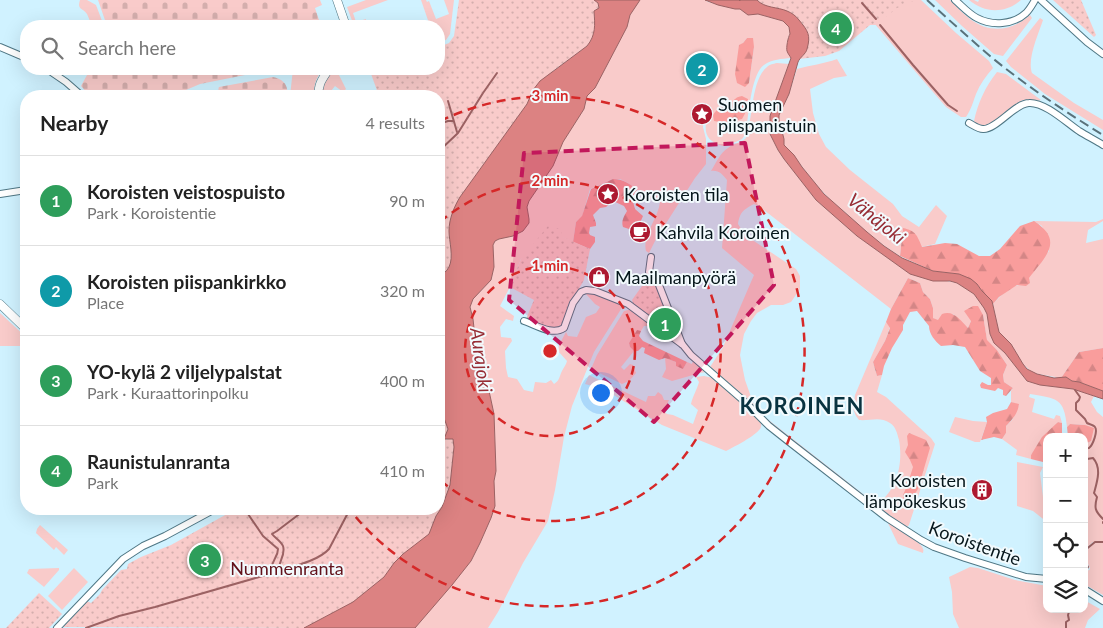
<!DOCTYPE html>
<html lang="en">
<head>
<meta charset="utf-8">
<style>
  body { margin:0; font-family:Lato,sans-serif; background:#f2f2f2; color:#222 }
  .controls { position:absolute; right:15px; bottom:15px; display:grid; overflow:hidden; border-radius:10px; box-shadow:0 5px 20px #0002 }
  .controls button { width:45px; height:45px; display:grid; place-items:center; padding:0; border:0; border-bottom:1px solid #e0e0e0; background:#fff; color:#222; font:25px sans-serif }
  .you { position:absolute; left:600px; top:392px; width:18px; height:18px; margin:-12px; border:4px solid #fff; border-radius:50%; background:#1a73e8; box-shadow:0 0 0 8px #1a73e833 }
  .badge { display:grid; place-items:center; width:32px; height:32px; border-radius:50%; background:#ad1930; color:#fff; font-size:16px; font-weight:700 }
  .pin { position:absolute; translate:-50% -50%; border:2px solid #fff; box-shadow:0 1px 5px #0006 }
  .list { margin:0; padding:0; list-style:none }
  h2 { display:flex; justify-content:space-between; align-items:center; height:65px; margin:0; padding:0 20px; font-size:21px }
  h2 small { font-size:16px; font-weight:400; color:#767676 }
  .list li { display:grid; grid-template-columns:32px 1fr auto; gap:15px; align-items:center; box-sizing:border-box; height:90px; padding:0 20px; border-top:1px solid #e0e0e0 }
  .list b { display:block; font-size:19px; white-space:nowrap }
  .list p { margin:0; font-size:16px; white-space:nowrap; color:#767676 }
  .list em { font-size:16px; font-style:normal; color:#767676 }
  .icon { flex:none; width:28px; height:28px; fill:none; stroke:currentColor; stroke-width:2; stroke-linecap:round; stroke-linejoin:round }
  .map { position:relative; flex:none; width:1103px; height:628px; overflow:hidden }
  .search { position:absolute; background:#fff; box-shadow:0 5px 20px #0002; left:20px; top:20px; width:425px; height:55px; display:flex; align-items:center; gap:12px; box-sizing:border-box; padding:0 18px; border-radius:20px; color:#767676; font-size:19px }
  .panel { position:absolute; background:#fff; box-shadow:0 5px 20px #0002; left:20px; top:90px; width:425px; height:425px; border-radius:20px }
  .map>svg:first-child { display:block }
  .grass { fill:#f9cbca; fill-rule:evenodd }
  .forest { fill:url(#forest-firs) }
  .cemetery { fill:url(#cemetery-stones) }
  .park { fill:url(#park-dots) }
  .water { fill:#dc8282; stroke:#9c6263 }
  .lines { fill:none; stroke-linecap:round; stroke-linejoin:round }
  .stream { stroke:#9c6263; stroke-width:2 }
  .minor-casing { stroke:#4f7785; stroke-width:8 }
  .tertiary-casing { stroke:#4f7785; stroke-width:9 }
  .minor { stroke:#fff; stroke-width:6 }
  .tertiary { stroke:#fff; stroke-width:8 }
  .rail { stroke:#5a717a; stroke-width:2; stroke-dasharray:10 5; stroke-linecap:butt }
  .marked { fill:#c2185b; fill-opacity:0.2; stroke:#c2185b; stroke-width:4; stroke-dasharray:10 6; stroke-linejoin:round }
  .ring { fill:none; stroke:#d62828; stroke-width:2.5; stroke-dasharray:9 6 }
  .labels { text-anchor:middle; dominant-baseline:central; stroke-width:4; stroke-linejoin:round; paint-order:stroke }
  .poi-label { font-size:18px; fill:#06161b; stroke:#f2fafd; text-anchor:start }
  .street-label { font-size:18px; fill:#06161b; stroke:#f2fafd }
  .park-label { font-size:18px; fill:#62121b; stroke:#f2fafd }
  .water-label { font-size:19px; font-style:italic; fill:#972d35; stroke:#f2fafd }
  .district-label { font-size:22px; font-weight:bold; letter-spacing:1px; fill:#093340; stroke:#f2fafd }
  .centre { fill:#d62828; stroke:#f2fafd; stroke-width:2.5 }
  .ring-label { font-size:15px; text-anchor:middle; font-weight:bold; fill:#d62828; stroke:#f2fafd; stroke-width:4; stroke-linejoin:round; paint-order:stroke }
</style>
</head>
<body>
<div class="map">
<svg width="1103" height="628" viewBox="0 0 1103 628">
  <defs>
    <pattern id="forest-firs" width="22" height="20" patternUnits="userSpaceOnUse" patternTransform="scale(1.25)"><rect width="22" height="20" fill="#f99d9c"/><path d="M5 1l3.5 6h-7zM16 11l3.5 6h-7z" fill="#d48686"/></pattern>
    <pattern id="cemetery-stones" width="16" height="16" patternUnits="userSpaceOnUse" patternTransform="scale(1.25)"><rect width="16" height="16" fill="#f9cbca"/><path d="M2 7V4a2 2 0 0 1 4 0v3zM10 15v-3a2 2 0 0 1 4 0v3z" fill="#d4aead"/></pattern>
    <pattern id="park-dots" width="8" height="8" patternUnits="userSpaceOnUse" patternTransform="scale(1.25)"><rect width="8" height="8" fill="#f9cbca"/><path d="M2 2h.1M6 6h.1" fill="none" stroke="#d4aead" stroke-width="1.8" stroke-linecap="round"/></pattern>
  </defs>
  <rect width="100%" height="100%" fill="#d0f2ff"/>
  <g class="grass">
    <path d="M80,0H87L96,5L104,26H92C90,22 89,18 87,14C82,7 77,10 80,0Z"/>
    <polygon points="366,0 388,0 353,13 356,22 366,19 366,22 354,26 347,7"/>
    <polygon points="421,0 426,0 427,2 429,1 436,19 449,14 444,0 454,0 450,34 446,40 439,42 439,26 430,26"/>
    <path d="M640,0H705L708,2L735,9H740L748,15L758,14L783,21L789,27L790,34L788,38L791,58C782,59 772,59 764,65C752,73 749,110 747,124C746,129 745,136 742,139C739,141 728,145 723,146C705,141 703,131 708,114L706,113L704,114L703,127L706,139V164L695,178L656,239L649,253L646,251C642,235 658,219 660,202L648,198L628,183L620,179H613L590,189L582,217L576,222L573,242L562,237L521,259L510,287L500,306L514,316L513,321L506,319L500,327L501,337L511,338L512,341L505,351L506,368L508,377L517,379L524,390L533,392L535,382L546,383L551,380L554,384C560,380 559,377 562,371C564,367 566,365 567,361L558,351L559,345L566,332L568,336L577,337L586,317L596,313L600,307L595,304L585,293L590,292L623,306L594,352L572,406L564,437L555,490L548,521L523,563L498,612L488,628H415L471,561L480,543L491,518L494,481L496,471L494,414L486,377L480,360L475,337L473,319L470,307L473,299L491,280L494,267L493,245L495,241L499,239L513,236L523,231L529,223V219L527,207L529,201L555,160L563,142L584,109L587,96L595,88L618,44L627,27L630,15ZM747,38L754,47L749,83L743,43Z"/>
    <path d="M852,0H921L956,33L989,61L993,68C986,76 980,84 976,94C973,102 971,110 966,117H961L946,107L920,77L857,3Z"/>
    <path d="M935,0H950C956,6 962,13 970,19C990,34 1012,31 1030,15L1032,18L1003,56L994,54L962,26Z"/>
    <path d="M969,0H974L978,2L979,0H1021C1005,14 984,13 969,0Z"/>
    <path d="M1040,18L1043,20C1038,35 1027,59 1032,73L1074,103L1103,120V130L1045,94L1011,67L1006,61Z"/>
    <path d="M837,59L847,76L834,78L810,89L813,113L819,134L826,147L850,170L893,204L902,216L919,227L936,205L947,216L935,244L921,247L903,228L900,256C880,244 863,229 846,213C838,206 830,200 823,192C809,177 798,159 784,145V139L779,120V115L789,94L797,69C810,65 824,64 837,59Z"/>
    <path d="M777,63L789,64L770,116V134L778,150L784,159L816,200L857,236L910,274L957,283L974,294L984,308L987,314L990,334L994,343L1005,353L1027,381L1040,385L1073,389L1094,396L1091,402L1097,412L1103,417V595L1084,584V574L1090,569C1089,563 1084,560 1084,553L1095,542H1093L1084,550V499L1088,493L1086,482H1084V445L1091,441L1085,425L1070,424L1067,427C1064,397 1057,399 1030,394L1029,397L1035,399L1032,412L1054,419L1056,415L1060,416L1062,423L1058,422L1031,455V459L1016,455L1017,450L1002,439L1006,433V426L1012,420L1019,405L1011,402V391L1013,388L1004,382L1003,375L1007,365L997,350L987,341L983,315L971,321L968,328L953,314L940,319L938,321L933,318V308L930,299L923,292L920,283L908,278L891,309L760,207L754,204C743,210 740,212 738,224L745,235L796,269L800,276V289L791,302L783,305H771L757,313L751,321L744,334L740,355L745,380L755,408C741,393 725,381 710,367L723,347L754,275L722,248L727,180C722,174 719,170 711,171C716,163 720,153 728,148C734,143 741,143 746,138C753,119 751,80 767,67C770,64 773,64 777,63Z"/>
    <path d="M293,69H323C316,78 313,85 315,96H290Z"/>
    <path d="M333,71H337L346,89L343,92L335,86L327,96H323C322,85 326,79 333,71Z"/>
    <path d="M997,72L1006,74L1041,100C1035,102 1029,98 1021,101C1013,108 991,128 980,126C977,125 976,124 974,121C978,103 985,87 997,72Z"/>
    <path d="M1103,219V221L1088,230L1086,243L1103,239V348L1079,352L1061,378L1033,373L1023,364L1011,344L999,332L993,304C1000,297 1011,284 1021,285L1028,278L1049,251L1042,226L1034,221L1096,222Z"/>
    <polygon points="628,310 632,310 649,324 648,326 644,326 641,331 637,331 629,343 630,347 634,351 621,367 624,370 630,364 633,365 636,373 629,381 622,384 591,369 597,355 624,311"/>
    <polygon points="0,313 26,337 26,346 0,346"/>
    <path d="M886,322L890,327L885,341L873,362L877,376L882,375L877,392L886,397L931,438L935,444L909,525L906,528L899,524L796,445L765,419L766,418L868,498L878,503C898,490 903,462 899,440C897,433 896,427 890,423C880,416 870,421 859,420L856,416L853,409L855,395Z"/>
    <polygon points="665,358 676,362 683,369 687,362 692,364 693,361 706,372 700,373 672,381 662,377 666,369"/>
    <path d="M589,375L646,402L648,396H655L658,392L662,395L664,400H669L664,411L667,414L673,415L693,424L698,410L691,404C693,395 697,390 699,382L696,377L704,376L713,378L743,402L761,421C761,424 762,426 760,429C755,436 734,447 726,451L662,425L604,389L585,384Z"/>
    <polygon points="955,417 973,421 987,422 980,442 975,442 949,432"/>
    <polygon points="1017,462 1043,467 1040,473 1043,497 1047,497 1047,522 1033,511 1017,506"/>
    <path d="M887,521C894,526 922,542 923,549C924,550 923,551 923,553L898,544Z"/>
    <polygon points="40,525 68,550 64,555 56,547 54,550 36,533 37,529"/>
    <polygon points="970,567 978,568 1015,580 1047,586 1047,609 1084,609 1084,600 1100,609 1088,620 1085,628 959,628 953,614 952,592 949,577"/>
    <polygon points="59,568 59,570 44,587 27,573 29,569"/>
    <polygon points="74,568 88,582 62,610 48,596"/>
  </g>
  <g class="forest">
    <polygon points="747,38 753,38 754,47 749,83 745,87 737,83 735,74 739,45 743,43"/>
    <path d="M742,96L748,99V108L742,119L725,123L714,121L713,115C721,104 722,109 731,103C735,99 736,97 742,96Z"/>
    <path d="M613,179C623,179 629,183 637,190L632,198L635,209L643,216L640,223L629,229L623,227C621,221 624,216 627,211L624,206L613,201L606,207L600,208L593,215L596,223V226L590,227L589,233L590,235L595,237V242L590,249L573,242L576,222L582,216L591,189Z"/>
    <path d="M1034,221C1065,241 1045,257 1029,278L1030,283L1026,286L1017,285L999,297L993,304L992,301L982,291L977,284L959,274L933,271L900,256L903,228C916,231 917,235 922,247L945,243L957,244L979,256H990L1000,249L1020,226Z"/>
    <path d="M908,278L920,283L923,292L930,299L933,308V318L938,320L942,314C954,310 960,320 968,328L971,321L964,311L973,306H978L983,315L987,340L997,350L1007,365L1003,375L1004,382L1013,388L1006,396L1003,395V390L998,388L995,391L981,388L980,385L982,382L988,385H991V378L980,371L965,347L953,345L941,346C935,341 929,334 929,326L917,311L910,312L903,325V330L892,348L884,366L882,375L877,376L873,362L885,341L890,328L886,322L891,309Z"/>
    <polygon points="637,330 641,331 639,336 643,341 687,362 683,369 676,366 676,362 665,358 659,360 644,353 645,348 642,347 638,351 634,351 630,347 629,343"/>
    <polygon points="1103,348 1103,391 1079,382 1072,381 1066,377 1061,378 1079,352"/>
    <path d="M1011,402L1019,404C1018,413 1012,420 1006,426V433L1002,439L994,437L981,440L987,422L986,417L993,413L1007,409Z"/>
    <polygon points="1058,422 1062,423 1062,437 1047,437 1047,463 1031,459 1031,455 1042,437"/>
    <polygon points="1070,424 1085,425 1094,428 1091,441 1084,445 1084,437 1068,437 1067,427"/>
    <polygon points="909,433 926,440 930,448 918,489 910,501 903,499 903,495 907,486 913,467 910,460 905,452 908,445 907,436"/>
  </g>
  <g class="cemetery">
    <polygon points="98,0 320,0 322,5 315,8 321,26 107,26"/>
    <polygon points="85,69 264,69 250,74 200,84 172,96 90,96 81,86 87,75 83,73"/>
    <path d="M273,77C283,79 290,86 286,96H224C221,94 217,91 219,87Z"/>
  </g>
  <g class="park">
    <path d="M459,0H594L598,3L599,8L594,16L595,32L591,40L587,46L554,70L533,90L527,104L460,197C454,207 449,219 449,231C449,241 454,258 449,267C447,272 441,274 439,279V96H379L370,71L376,69H439V47L449,43L454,36Z"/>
    <polygon points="757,0 916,0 897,8 876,25 870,25 839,51 825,56 799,59 804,54 803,24 761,4"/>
    <polygon points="1053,0 1081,0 1096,35 1094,37"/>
    <polygon points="548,226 560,229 563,237 590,249 584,280 573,299 564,323 561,327 556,330 540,325 526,319 534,300 510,287 521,259"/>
    <polygon points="651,278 654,280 680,341 634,306 632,300 647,279"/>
    <polygon points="439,395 444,408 444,418 448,426 446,440 450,438 453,439 454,447 450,485 442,507 436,516 429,534 389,571 384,577 353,603 304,628 62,627 87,601 91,603 100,594 102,590 121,570 127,569 128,564 141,557 171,545 236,509 439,509"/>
    <polygon points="39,593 62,614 49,628 6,628"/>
  </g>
  <g class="water">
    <path d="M594,0H640L630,15L627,27L595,88L587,96L584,109L563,142L553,166L529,201L527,207L529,219V223L523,231L513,236L499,239L495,241L493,245L494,267L491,280L473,299L470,307L473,319L475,337L480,360L486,377L494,414L496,471L494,481L495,506L491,518L480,543L471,561L452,585L415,628H304L353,602L384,577L394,563L403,554L429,534L436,516L442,507L450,485L454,447L453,439H444L448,429L444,418V408L439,395V279C441,274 447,272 449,267C454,257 449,241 449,231C449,219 454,207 460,197L527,104L533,90L540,81L587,46C596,35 595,25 594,11L599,8L598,3Z"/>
    <path d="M705,0H739L740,1V0H757C764,8 778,7 787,11C792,13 796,16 799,20C808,31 811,35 807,49C806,54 800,57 798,62L789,94L779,115V120L784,139V145L794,155L802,167L824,194L867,232L884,246L902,258L933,271L959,274L971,279L977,284L982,291L992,301L999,332L1011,344L1023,364L1027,369L1037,374L1054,378L1066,377L1072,381L1079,382L1103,391V399L1073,389L1040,385L1027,381L1005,353L994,343L990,334L987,314L984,308L974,294L957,283L950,281H933L910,274L857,236L816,200L784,159L778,150L770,134V116L791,58C790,56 788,54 787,51C786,48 788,37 790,34L789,27L783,21L758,14L748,15L740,9H735L718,5Z"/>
  </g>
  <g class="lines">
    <g class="stream">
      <polyline points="862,3 876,19"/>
      <polyline points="880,25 913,65 948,105 957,111"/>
      <polyline points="448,101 457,132"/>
      <polyline points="439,124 448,121 453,121"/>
      <polyline points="439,151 458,133 483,93 497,73"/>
      <path d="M1075,390L1080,397L1079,400L1076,403V410L1085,419L1087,423C1089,424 1094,425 1095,427C1098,431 1093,445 1089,448C1087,448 1086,448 1084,449"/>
      <path d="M1084,457L1087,459L1093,458C1102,468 1097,482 1094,493L1097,497C1094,508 1095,511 1103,519"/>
      <path d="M250,509L247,511L248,514L263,536L278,549C278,559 270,560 272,572"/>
      <polyline points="1103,522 1103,523"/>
      <polyline points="1084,551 1095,542 1103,542"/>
      <polyline points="1084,560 1088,567 1084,574"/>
      <path d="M279,570C278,562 286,555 283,546C281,541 275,538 272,534L277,531L306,509"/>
      <path d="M278,571C294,566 318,561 329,549L350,509"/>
      <polyline points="86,628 119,616 155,607 273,573"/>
      <polyline points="1066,628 1066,622 1069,620 1068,615 1070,609"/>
    </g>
    <g class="minor-casing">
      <g id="minor">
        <path d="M955,0C962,6 969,14 977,18C992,26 1013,25 1026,13C1030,9 1032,5 1035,0"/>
        <polyline points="1041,0 1087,42 1103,54"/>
        <polyline points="0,47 26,58"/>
        <polyline points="47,69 66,82 82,96"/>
        <path d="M969,123C973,125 978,129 983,129C996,130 1015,103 1029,103C1045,102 1067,123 1079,131C1087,136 1095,140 1103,145"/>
        <polyline points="0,194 26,190"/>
        <polyline points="651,257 649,272 654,275 657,280 682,344"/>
        <path d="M524,321C536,325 552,336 564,328L573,303L581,292L586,290L595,291L628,304L683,345L691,355L744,401L769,426L788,441L887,518L921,540L934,547L965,558L1026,577L1047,579"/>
        <polyline points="1084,589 1103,601"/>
        <polyline points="57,628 123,559 143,546 165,536 215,509"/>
      </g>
    </g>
    <g class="tertiary-casing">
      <g id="tertiary">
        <polyline points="337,0 346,26"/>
        <path d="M319,96C317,85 323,78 329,69"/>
        <polyline points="0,304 26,329"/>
      </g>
    </g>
    <use href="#minor" class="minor"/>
    <use href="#tertiary" class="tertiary"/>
    <path class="rail" d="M927,0C948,19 969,38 990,56C1025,85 1064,111 1103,135"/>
  </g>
  <path class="marked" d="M745,143L774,285L654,422L509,300L524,153Z"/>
  <g class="ring">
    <circle cx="550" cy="351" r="85"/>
    <path d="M440 222A170 170 0 1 1 440 480"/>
    <path d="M440 121A255 255 0 1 1 350 510"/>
  </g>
  <defs>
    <g id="sight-disc" transform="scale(1.125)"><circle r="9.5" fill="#ad1930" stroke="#f2fafd"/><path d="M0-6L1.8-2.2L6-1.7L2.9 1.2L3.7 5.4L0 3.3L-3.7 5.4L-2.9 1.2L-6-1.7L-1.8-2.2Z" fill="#fff"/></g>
    <g id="cafe-disc" transform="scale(1.125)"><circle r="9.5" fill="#ad1930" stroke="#f2fafd"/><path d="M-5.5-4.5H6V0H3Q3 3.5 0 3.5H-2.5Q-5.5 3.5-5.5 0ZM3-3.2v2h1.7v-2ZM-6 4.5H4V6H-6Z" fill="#fff"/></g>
    <g id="shop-disc" transform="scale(1.125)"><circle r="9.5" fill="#ad1930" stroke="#f2fafd"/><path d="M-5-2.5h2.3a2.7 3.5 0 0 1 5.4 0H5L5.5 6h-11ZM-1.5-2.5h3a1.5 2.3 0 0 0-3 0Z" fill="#fff"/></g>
    <g id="building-disc" transform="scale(1.125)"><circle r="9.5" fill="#ad1930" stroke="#f2fafd"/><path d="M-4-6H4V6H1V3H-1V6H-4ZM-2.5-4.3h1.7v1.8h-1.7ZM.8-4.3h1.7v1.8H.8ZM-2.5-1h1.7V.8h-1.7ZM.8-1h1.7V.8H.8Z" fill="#fff"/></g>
  </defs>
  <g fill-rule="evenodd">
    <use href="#sight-disc" x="702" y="114"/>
    <use href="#sight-disc" x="608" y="194"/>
    <use href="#cafe-disc" x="640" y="232"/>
    <use href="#shop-disc" x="599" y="277"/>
    <use href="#building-disc" x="982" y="490"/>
  </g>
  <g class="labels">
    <g class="poi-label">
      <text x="718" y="104">Suomen<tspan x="718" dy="21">piispanistuin</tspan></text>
      <text x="624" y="194">Koroisten tila</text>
      <text x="656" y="232">Kahvila Koroinen</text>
      <text x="615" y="277">Maailmanpyörä</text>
      <text x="966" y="480" text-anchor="end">Koroisten<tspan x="966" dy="21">lämpökeskus</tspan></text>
    </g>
    <g class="street-label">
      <text transform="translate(975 543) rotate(20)">Koroistentie</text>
    </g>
    <g class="park-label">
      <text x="287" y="568">Nummenranta</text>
    </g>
    <g class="water-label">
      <text transform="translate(877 218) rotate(39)">Vähäjoki</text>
      <text transform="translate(482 360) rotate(82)">Aurajoki</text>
    </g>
    <g class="district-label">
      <text x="802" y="405">KOROINEN</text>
    </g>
  </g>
  <circle cx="550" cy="351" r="8" class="centre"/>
  <g class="ring-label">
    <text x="550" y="101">3 min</text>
    <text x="550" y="186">2 min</text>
    <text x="550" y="271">1 min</text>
  </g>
</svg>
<div class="controls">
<button>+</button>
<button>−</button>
<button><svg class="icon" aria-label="locate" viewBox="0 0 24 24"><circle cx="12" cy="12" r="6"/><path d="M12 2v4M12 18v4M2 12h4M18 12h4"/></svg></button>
<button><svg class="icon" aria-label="layers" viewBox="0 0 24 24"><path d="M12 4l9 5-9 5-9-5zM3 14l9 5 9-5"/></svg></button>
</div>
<div class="you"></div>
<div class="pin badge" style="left:665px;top:324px;background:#2e9e5b">1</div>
<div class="pin badge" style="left:702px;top:69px;background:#0f9aa8">2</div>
<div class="pin badge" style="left:205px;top:560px;background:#2e9e5b">3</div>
<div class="pin badge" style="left:836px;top:28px;background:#2e9e5b">4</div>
<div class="search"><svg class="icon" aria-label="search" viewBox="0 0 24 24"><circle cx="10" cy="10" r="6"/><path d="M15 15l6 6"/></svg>Search here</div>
<section class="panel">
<h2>Nearby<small>4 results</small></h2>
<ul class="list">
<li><span class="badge" style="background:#2e9e5b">1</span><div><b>Koroisten veistospuisto</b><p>Park · Koroistentie</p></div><em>90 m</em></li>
<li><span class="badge" style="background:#0f9aa8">2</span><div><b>Koroisten piispankirkko</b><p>Place</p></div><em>320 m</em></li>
<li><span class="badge" style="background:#2e9e5b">3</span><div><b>YO-kylä 2 viljelypalstat</b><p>Park · Kuraattorinpolku</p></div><em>400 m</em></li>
<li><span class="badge" style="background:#2e9e5b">4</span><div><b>Raunistulanranta</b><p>Park</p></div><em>410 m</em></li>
</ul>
</section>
</div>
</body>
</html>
